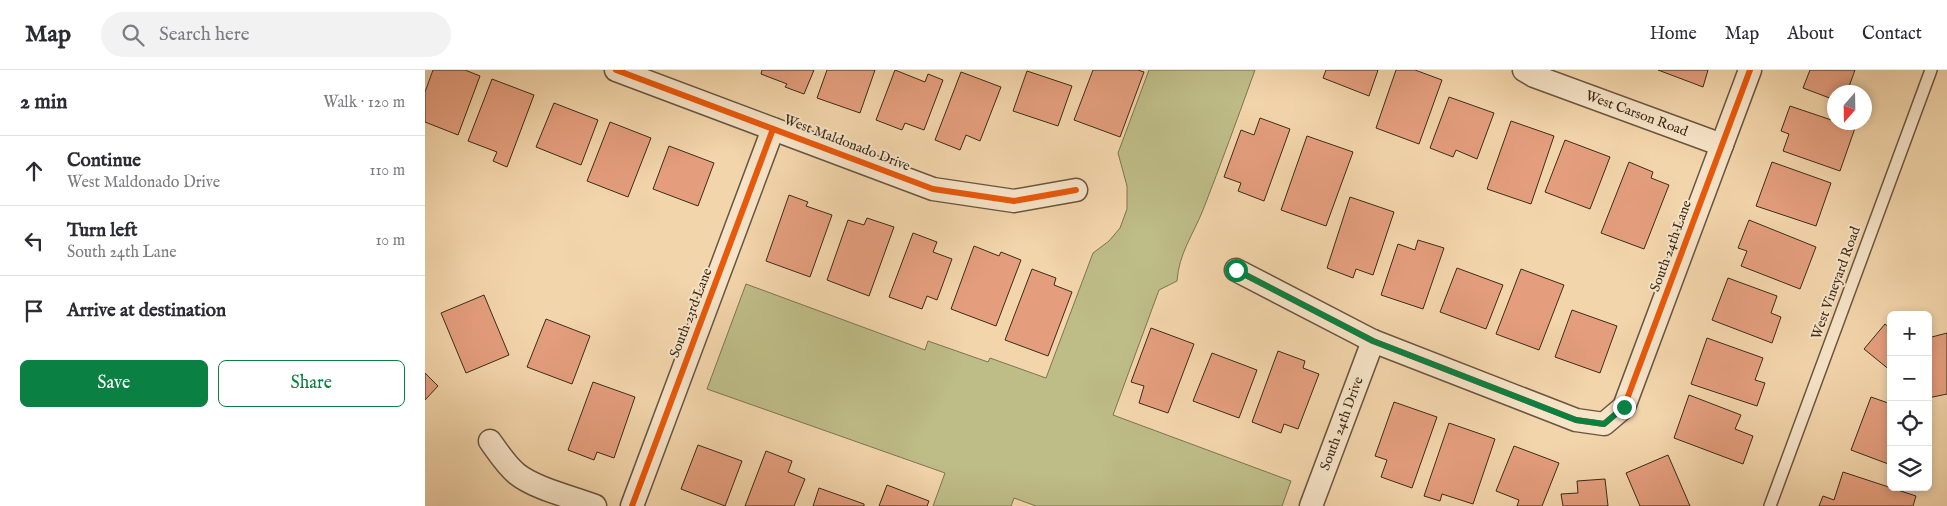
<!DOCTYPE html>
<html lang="en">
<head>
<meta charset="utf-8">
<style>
  body { margin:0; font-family:"IM FELL English",serif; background:#f2f2f3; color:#2b2b33 }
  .controls { position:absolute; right:15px; bottom:15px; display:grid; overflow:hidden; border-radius:8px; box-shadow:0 2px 8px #0003 }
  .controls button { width:45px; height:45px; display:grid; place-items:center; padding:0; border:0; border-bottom:1px solid #e1e1e2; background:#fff; color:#2b2b33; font:25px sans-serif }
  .compass { position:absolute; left:1402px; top:15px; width:45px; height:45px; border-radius:50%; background:#fff; box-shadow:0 2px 8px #0003; rotate:200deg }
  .stop { position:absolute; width:15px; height:15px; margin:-11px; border:4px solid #0b8043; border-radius:50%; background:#fff }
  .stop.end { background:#0b8043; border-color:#fff; box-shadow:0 1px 5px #0008 }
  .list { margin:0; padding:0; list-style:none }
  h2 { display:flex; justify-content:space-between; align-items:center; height:65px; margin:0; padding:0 20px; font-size:21px }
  h2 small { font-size:16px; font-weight:400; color:#7c7c81 }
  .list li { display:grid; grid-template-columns:32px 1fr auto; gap:15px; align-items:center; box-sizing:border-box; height:70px; padding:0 20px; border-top:1px solid #e1e1e2 }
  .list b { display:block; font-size:19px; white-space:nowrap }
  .list p { margin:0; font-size:16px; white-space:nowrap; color:#7c7c81 }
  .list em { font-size:16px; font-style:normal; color:#7c7c81 }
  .actions { display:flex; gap:10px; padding:15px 20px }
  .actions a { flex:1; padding:11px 0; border:1px solid #0b8043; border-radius:8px; text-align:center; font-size:18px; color:#0b8043 }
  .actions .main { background:#0b8043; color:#fff }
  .icon { flex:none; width:28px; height:28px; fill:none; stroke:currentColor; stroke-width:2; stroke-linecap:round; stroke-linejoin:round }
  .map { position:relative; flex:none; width:1522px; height:436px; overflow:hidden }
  header { display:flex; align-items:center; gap:30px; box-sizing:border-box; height:70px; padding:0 25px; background:#fff; border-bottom:1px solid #e1e1e2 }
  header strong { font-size:24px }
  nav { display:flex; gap:28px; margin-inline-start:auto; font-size:18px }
  .search { width:350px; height:45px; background:#f2f2f3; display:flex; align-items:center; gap:12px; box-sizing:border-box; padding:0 18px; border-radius:28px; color:#7c7c81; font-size:19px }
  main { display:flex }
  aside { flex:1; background:#fff }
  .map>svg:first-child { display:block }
  .green { fill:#bebc87; stroke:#7d7450 }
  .building { fill:#e49e7d; stroke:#3c2c19 }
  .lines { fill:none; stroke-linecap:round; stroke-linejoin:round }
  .lane-casing { stroke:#6a563e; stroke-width:14 }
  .street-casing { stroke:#6a563e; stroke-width:25 }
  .lane { stroke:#f7e4c8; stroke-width:11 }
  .street { stroke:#f7e4c8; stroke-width:22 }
  .cycleway-casing { stroke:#f7e4c8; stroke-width:9 }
  .cycleway { stroke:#e8590c; stroke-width:6 }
  .route { stroke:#0b8043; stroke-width:6 }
  .labels { text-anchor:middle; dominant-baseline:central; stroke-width:4; stroke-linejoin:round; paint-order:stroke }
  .street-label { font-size:14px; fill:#3c2c19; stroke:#f7e4c8 }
</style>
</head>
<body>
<header>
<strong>Map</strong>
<div class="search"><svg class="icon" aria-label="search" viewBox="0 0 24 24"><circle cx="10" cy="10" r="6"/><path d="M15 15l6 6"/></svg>Search here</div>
<nav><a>Home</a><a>Map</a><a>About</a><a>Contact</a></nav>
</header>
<main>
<aside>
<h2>2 min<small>Walk · 120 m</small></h2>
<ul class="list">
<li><svg class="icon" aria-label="ahead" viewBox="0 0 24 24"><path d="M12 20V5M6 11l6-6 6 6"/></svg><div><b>Continue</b><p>West Maldonado Drive</p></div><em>110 m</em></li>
<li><svg class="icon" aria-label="left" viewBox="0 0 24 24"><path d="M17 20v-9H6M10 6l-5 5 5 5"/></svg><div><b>Turn left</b><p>South 24th Lane</p></div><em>10 m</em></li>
<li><svg class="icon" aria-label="arrive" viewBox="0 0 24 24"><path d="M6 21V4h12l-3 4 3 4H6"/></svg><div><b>Arrive at destination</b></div></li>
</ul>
<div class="actions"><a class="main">Save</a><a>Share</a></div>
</aside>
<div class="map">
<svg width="1522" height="436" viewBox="0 0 1522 436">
  <rect width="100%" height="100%" fill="#f3d5ab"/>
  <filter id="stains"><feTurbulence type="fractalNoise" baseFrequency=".004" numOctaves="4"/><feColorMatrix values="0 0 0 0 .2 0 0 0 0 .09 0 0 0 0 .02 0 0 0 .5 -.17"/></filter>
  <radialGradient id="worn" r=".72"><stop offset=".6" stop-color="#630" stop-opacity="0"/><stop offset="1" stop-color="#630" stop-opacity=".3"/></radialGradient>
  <path class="green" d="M724,0H830C813,47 796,94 778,140C768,165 754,183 752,211L734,220L688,345L866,411L857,436H611L589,428L586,436H508L520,403L282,319L321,214L500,280L503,271L563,292L565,288L621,308L668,183L684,171L695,158L702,139V116L693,83Z"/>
  <g class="building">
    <polygon points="8,0 40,0 55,6 33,65 0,52 0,22"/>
    <polygon points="337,0 389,0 379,24 360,17 362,14 336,4"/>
    <polygon points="402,0 450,0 435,43 392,28"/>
    <polygon points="470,0 500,12 503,4 518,10 499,60 480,53 477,60 451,50"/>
    <polygon points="668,0 713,0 719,2 695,67 649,50"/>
    <polygon points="901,0 953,0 944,26 898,8"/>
    <polygon points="971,0 990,0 1017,10 994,74 951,58"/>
    <polygon points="1233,0 1283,0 1278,17"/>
    <polygon points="1385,0 1430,0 1422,22 1410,22 1410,30 1378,18"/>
    <polygon points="602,1 647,16 633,56 588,41"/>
    <polygon points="536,2 576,17 555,71 541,65 535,80 510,70"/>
    <polygon points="67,9 109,25 82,97 68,91 72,82 43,71"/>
    <polygon points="1024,27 1069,43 1052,89 1031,80 1028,87 1005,78"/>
    <polygon points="129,33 173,50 156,95 111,77"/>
    <polygon points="1365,36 1430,58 1415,101 1358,81 1364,64 1356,61"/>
    <polygon points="835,48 865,59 839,131 813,121 816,113 799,107 816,60 829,65"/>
    <polygon points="1086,51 1129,66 1106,134 1062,119"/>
    <polygon points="185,52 226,68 203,127 162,111"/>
    <polygon points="882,66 928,82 901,156 856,140"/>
    <polygon points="1140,70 1185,87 1165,139 1120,122"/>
    <polygon points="244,76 289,93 273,136 228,119"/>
    <polygon points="1204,92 1228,102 1226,108 1244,115 1219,179 1176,163"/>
    <polygon points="1347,92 1406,113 1391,156 1331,136"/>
    <polygon points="364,125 383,132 381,136 407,145 385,207 341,191"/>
    <polygon points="925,127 969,142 948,205 931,199 928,208 902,198"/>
    <polygon points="442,148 469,157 444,226 402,210 423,150 439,155"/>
    <polygon points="1324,150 1391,177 1375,219 1316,196 1322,181 1313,178"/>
    <polygon points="488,163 512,172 508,182 527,189 512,230 502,226 497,239 464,227"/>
    <polygon points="993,170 1019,178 998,239 956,225 973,174 990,180"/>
    <polygon points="549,176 574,186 576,182 596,190 571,256 526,239"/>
    <polygon points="1032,198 1078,215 1061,259 1015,242"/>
    <polygon points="607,199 631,208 629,215 647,222 623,286 580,270"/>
    <polygon points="1096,199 1139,215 1114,280 1071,264"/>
    <polygon points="1303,208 1352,226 1346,243 1356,247 1347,273 1287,250"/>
    <polygon points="59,225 84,285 41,303 16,243"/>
    <polygon points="1147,240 1192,256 1175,303 1130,287"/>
    <polygon points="121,249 165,266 147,314 102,297"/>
    <polygon points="1460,254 1466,259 1466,301 1439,279"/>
    <polygon points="726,258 769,274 743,343 714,333 719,316 706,312"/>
    <polygon points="1522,263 1522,324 1503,328 1503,268"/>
    <polygon points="1282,268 1338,288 1330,310 1340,313 1332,336 1266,314"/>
    <polygon points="853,281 880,291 878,298 894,304 873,359 859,354 856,363 827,352"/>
    <polygon points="787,283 832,300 814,348 768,331"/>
    <polygon points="0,303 13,316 0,330"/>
    <polygon points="168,312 210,327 189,388 172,382 169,390 143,380"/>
    <polygon points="1264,325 1316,345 1310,359 1328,366 1318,394 1249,368"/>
    <polygon points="1446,327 1466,334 1466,395 1426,380"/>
    <polygon points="969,332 1012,347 987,418 956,407 962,390 950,386"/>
    <polygon points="1024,353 1070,369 1048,434 1017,424 1015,431 999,426"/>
    <polygon points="273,375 317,391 300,436 256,419"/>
    <polygon points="1089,376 1134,393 1117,436 1092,436 1094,430 1071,421"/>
    <polygon points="341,381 367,391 363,402 380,409 369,436 320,436"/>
    <polygon points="1243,385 1265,436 1215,436 1201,403"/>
    <polygon points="1418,402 1491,426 1488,436 1394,436 1398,426 1409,430"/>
    <polygon points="1180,409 1183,436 1138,436 1136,424 1153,423 1152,411"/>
    <polygon points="462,415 504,431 502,436 454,436"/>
    <polygon points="394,418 439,434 439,436 388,436"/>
  </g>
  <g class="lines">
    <g class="lane-casing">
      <polyline id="lane" points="1345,436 1506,0"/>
    </g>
    <g class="street-casing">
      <g id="street">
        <polyline points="191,0 508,119 589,131 651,120"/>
        <path id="s1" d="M1099,0L1109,6L1297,75"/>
        <polyline points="811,200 948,271 1151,350 1179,354 1199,337 1325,0"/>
        <path d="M65,371C73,382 81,395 92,404C111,419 147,427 170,436"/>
        <polyline points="207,436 348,59"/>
        <path id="s2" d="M886,436L948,271"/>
      </g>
    </g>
    <use href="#lane" class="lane"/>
    <use href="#street" class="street"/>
    <g class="cycleway-casing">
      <g id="cycleway">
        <polyline points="191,0 508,119 589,131 651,120"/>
        <polyline points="811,200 948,271 1151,350 1179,354 1199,337 1325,0"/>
        <polyline points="207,436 348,59"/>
      </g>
    </g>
    <use href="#cycleway" class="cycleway"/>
  </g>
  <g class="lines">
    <polyline class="route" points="811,200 948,271 1151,350 1179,354 1199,337"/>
  </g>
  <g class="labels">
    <g class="street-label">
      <text stroke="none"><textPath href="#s1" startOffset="121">West Carson Road</textPath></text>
      <text transform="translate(422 73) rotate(21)">West Maldonado Drive</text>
      <text transform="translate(1246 176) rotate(-70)">South 24th Lane</text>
      <text transform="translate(1411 213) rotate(-70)">West Vineyard Road</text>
      <text transform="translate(266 243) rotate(-69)">South 23rd Lane</text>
      <text stroke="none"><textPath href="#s2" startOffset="88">South 24th Drive</textPath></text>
    </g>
  </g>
  <rect width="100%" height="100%" filter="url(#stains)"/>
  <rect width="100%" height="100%" fill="url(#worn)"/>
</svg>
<div class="controls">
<button>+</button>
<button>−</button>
<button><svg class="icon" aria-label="locate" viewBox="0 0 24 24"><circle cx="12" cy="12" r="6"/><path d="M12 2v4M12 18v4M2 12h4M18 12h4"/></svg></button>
<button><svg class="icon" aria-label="layers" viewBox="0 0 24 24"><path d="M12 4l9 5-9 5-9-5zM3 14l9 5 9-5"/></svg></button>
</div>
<svg class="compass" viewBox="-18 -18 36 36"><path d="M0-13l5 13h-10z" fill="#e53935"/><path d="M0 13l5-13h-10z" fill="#7c7c81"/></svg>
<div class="stop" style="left:811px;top:200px"></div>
<div class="stop end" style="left:1199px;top:337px"></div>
</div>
</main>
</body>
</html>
